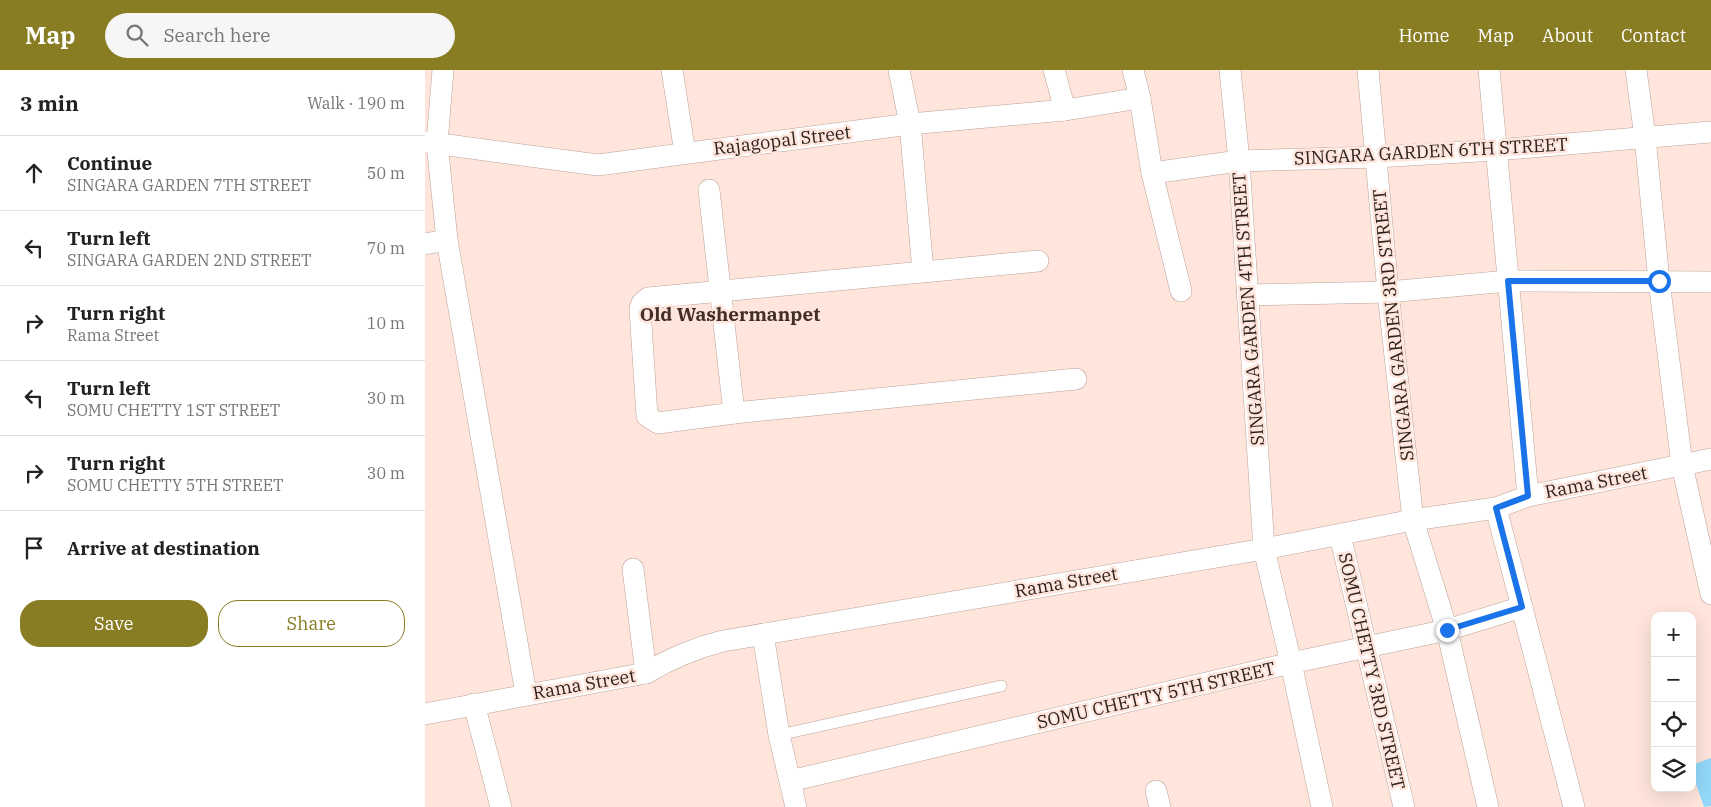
<!DOCTYPE html>
<html lang="en">
<head>
<meta charset="utf-8">
<style>
  body { margin:0; font-family:"IBM Plex Serif",serif; background:#f6f6f6; color:#222 }
  .controls { position:absolute; right:15px; bottom:15px; display:grid; overflow:hidden; border-radius:10px; box-shadow:0 5px 20px #0002 }
  .controls button { width:45px; height:45px; display:grid; place-items:center; padding:0; border:0; border-bottom:1px solid #e0e0e0; background:#fff; color:#222; font:25px sans-serif }
  .stop { position:absolute; width:15px; height:15px; margin:-11px; border:4px solid #1a73e8; border-radius:50%; background:#fff }
  .stop.end { background:#1a73e8; border-color:#fff; box-shadow:0 1px 5px #0008 }
  .list { margin:0; padding:0; list-style:none }
  h2 { display:flex; justify-content:space-between; align-items:center; height:65px; margin:0; padding:0 20px; font-size:21px }
  h2 small { font-size:16px; font-weight:400; color:#767676 }
  .list li { display:grid; grid-template-columns:32px 1fr auto; gap:15px; align-items:center; box-sizing:border-box; height:75px; padding:0 20px; border-top:1px solid #e0e0e0 }
  .list b { display:block; font-size:19px; white-space:nowrap }
  .list p { margin:0; font-size:16px; white-space:nowrap; color:#767676 }
  .list em { font-size:16px; font-style:normal; color:#767676 }
  .actions { display:flex; gap:10px; padding:15px 20px }
  .actions a { flex:1; padding:11px 0; border:1px solid #897d24; border-radius:20px; text-align:center; font-size:18px; color:#897d24 }
  .actions .main { background:#897d24; color:#fff }
  .icon { flex:none; width:28px; height:28px; fill:none; stroke:currentColor; stroke-width:2; stroke-linecap:round; stroke-linejoin:round }
  .map { position:relative; flex:none; width:1286px; height:737px; overflow:hidden }
  header { display:flex; align-items:center; gap:30px; box-sizing:border-box; height:70px; padding:0 25px; background:#897d24; color:#fff }
  header strong { font-size:24px }
  nav { display:flex; gap:28px; margin-inline-start:auto; font-size:18px }
  .search { width:350px; height:45px; background:#f6f6f6; display:flex; align-items:center; gap:12px; box-sizing:border-box; padding:0 18px; border-radius:28px; color:#767676; font-size:19px }
  main { display:flex }
  aside { flex:1; background:#fff }
  .map>svg:first-child { display:block }
  .water { fill:#92d8f9 }
  .lines { fill:none; stroke-linecap:round; stroke-linejoin:round }
  .service-casing { stroke:#bba399; stroke-width:12 }
  .minor-casing { stroke:#bba399; stroke-width:22 }
  .service { stroke:#fff; stroke-width:11 }
  .minor { stroke:#fff; stroke-width:21 }
  .route { stroke:#1a73e8; stroke-width:6 }
  .labels { text-anchor:middle; dominant-baseline:central; stroke-width:5; stroke-linejoin:round; paint-order:stroke }
  .street-label { font-size:18px; fill:#2b221e; stroke:#ffe5db }
  .neighbourhood-label { font-size:19px; font-weight:bold; fill:#422f27; stroke:#ffe5db }
</style>
</head>
<body>
<header>
<strong>Map</strong>
<div class="search"><svg class="icon" aria-label="search" viewBox="0 0 24 24"><circle cx="10" cy="10" r="6"/><path d="M15 15l6 6"/></svg>Search here</div>
<nav><a>Home</a><a>Map</a><a>About</a><a>Contact</a></nav>
</header>
<main>
<aside>
<h2>3 min<small>Walk · 190 m</small></h2>
<ul class="list">
<li><svg class="icon" aria-label="ahead" viewBox="0 0 24 24"><path d="M12 20V5M6 11l6-6 6 6"/></svg><div><b>Continue</b><p>SINGARA GARDEN 7TH STREET</p></div><em>50 m</em></li>
<li><svg class="icon" aria-label="left" viewBox="0 0 24 24"><path d="M17 20v-9H6M10 6l-5 5 5 5"/></svg><div><b>Turn left</b><p>SINGARA GARDEN 2ND STREET</p></div><em>70 m</em></li>
<li><svg class="icon" aria-label="right" viewBox="0 0 24 24"><path d="M7 20v-9h11M14 6l5 5-5 5"/></svg><div><b>Turn right</b><p>Rama Street</p></div><em>10 m</em></li>
<li><svg class="icon" aria-label="left" viewBox="0 0 24 24"><path d="M17 20v-9H6M10 6l-5 5 5 5"/></svg><div><b>Turn left</b><p>SOMU CHETTY 1ST STREET</p></div><em>30 m</em></li>
<li><svg class="icon" aria-label="right" viewBox="0 0 24 24"><path d="M7 20v-9h11M14 6l5 5-5 5"/></svg><div><b>Turn right</b><p>SOMU CHETTY 5TH STREET</p></div><em>30 m</em></li>
<li><svg class="icon" aria-label="arrive" viewBox="0 0 24 24"><path d="M6 21V4h12l-3 4 3 4H6"/></svg><div><b>Arrive at destination</b></div></li>
</ul>
<div class="actions"><a class="main">Save</a><a>Share</a></div>
</aside>
<div class="map">
<svg width="1286" height="737" viewBox="0 0 1286 737">
  <rect width="100%" height="100%" fill="#ffe5db"/>
  <polygon class="water" points="1286,688 1286,736 1279,737 1267,703 1267,695"/>
  <g class="lines">
    <g class="service-casing">
      <polyline id="service" points="354,665 576,616"/>
    </g>
    <g class="minor-casing">
      <g id="minor">
        <polyline points="18,0 12,73 22,170 101,624"/>
        <polyline points="247,0 260,83"/>
        <polyline points="474,0 485,54 498,201"/>
        <polyline points="629,0 640,40"/>
        <polyline points="708,0 715,28 727,103 756,221"/>
        <polyline points="805,0 814,91 839,479 866,593 897,737"/>
        <polyline points="943,0 963,222 988,450 1022,560 1063,737"/>
        <polyline points="1064,0 1103,426"/>
        <polyline points="1211,0 1220,67 1234,211 1257,395 1286,524"/>
        <polyline points="0,72 173,95 485,54 640,40 715,28"/>
        <polyline points="727,103 814,91 951,87 1071,80 1286,62"/>
        <polyline points="284,120 309,343"/>
        <polyline points="0,174 22,170"/>
        <polyline points="613,191 223,228 217,233 215,239 222,346 233,353 309,343 651,309"/>
        <polyline points="822,225 963,222 1083,211 1286,212"/>
        <polyline points="1071,438 1149,737"/>
        <polyline points="915,465 979,737"/>
        <polyline points="208,499 221,603"/>
        <polyline points="338,564 354,665 371,737"/>
        <polyline points="49,634 76,737"/>
        <path d="M0,644L221,603C246,588 270,578 298,571L839,479L988,450L1071,438L1103,426L1286,389"/>
        <polyline points="365,711 866,593 1022,560 1097,537"/>
        <polyline points="731,721 735,737"/>
      </g>
    </g>
    <use href="#service" class="service"/>
    <use href="#minor" class="minor"/>
  </g>
  <g class="lines">
    <polyline class="route" points="1022,560 1097,537 1071,438 1103,426 1083,211 1234,211"/>
  </g>
  <g class="labels">
    <g class="street-label">
      <text transform="translate(357 70) rotate(-7)">Rajagopal Street</text>
      <text transform="translate(1006 81) rotate(-3)">SINGARA GARDEN 6TH STREET</text>
      <text transform="translate(823 239) rotate(-94)">SINGARA GARDEN 4TH STREET</text>
      <text transform="translate(968 255) rotate(-96)">SINGARA GARDEN 3RD STREET</text>
      <text transform="translate(1171 412) rotate(-11)">Rama Street</text>
      <text transform="translate(641 512) rotate(-10)">Rama Street</text>
      <text transform="translate(947 601) rotate(77)">SOMU CHETTY 3RD STREET</text>
      <text transform="translate(159 614) rotate(-10)">Rama Street</text>
      <text transform="translate(731 625) rotate(-13)">SOMU CHETTY 5TH STREET</text>
    </g>
    <g class="neighbourhood-label">
      <text x="305" y="244">Old Washermanpet</text>
    </g>
  </g>
</svg>
<div class="controls">
<button>+</button>
<button>−</button>
<button><svg class="icon" aria-label="locate" viewBox="0 0 24 24"><circle cx="12" cy="12" r="6"/><path d="M12 2v4M12 18v4M2 12h4M18 12h4"/></svg></button>
<button><svg class="icon" aria-label="layers" viewBox="0 0 24 24"><path d="M12 4l9 5-9 5-9-5zM3 14l9 5 9-5"/></svg></button>
</div>
<div class="stop" style="left:1234px;top:211px"></div>
<div class="stop end" style="left:1022px;top:560px"></div>
</div>
</main>
</body>
</html>
